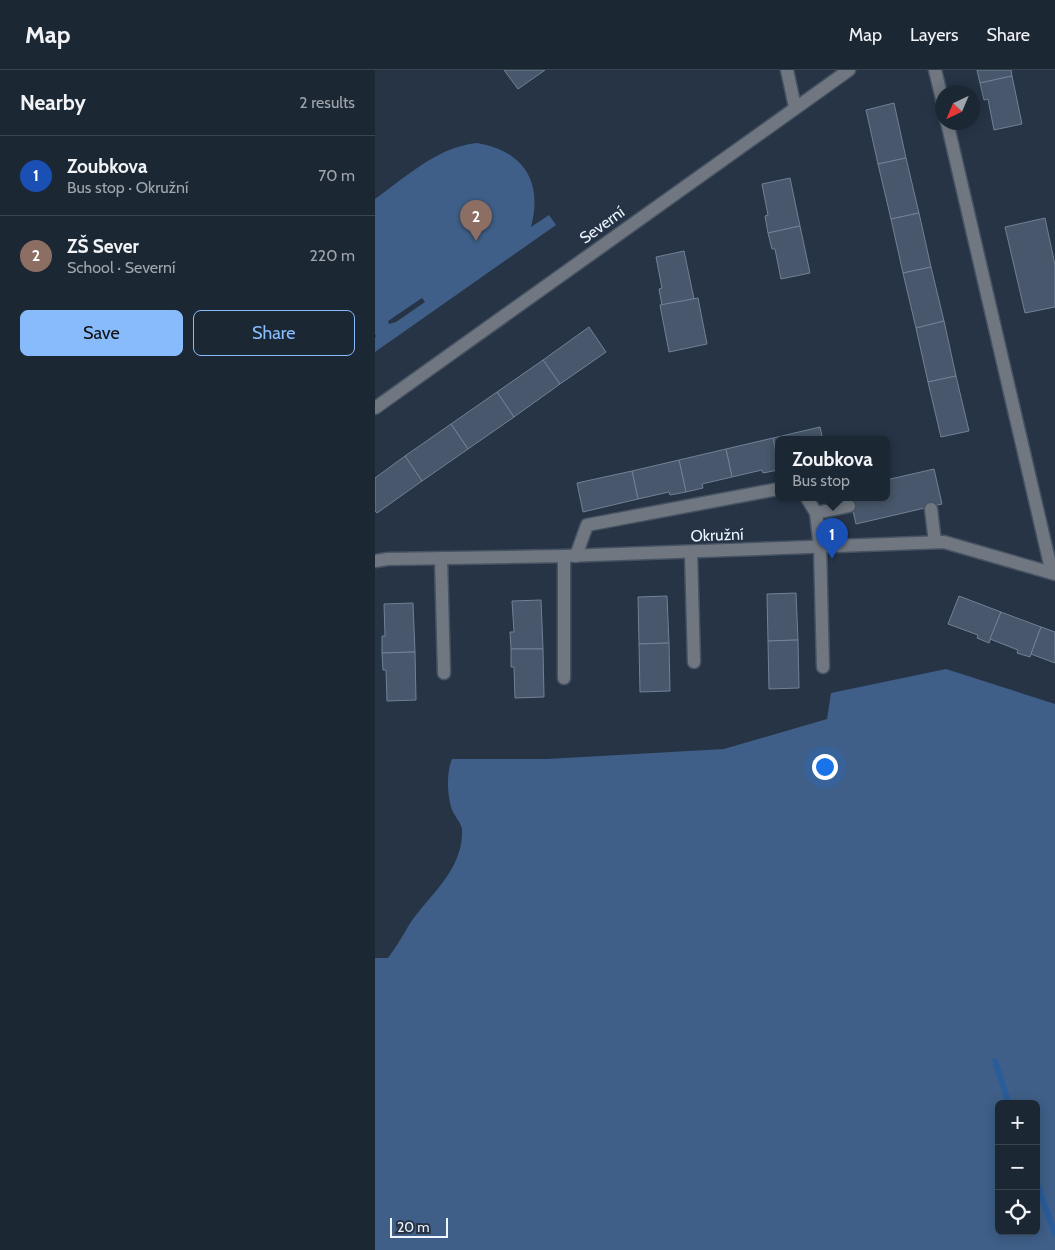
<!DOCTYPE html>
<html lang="en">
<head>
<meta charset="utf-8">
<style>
  body { margin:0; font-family:Cabin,sans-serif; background:#293340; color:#f1f3f6 }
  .controls { position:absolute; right:15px; bottom:15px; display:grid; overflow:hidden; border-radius:8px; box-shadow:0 2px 12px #0003 }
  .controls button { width:45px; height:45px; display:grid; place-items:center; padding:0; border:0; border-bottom:1px solid #3a444f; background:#1c2734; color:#f1f3f6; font:25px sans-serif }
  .compass { position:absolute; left:560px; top:15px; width:45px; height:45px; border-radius:50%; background:#1c2734; box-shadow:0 2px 12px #0003; rotate:224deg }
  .scale { position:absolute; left:15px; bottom:12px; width:58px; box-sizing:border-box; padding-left:5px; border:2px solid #edf5fe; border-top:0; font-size:14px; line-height:18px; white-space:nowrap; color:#edf5fe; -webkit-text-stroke:4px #263446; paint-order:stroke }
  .you { position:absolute; left:449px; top:696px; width:18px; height:18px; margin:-12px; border:4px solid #fff; border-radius:50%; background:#1a73e8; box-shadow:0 0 0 8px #1a73e833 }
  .badge { display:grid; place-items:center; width:32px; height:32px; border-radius:50%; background:#87bbfc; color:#fff; font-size:16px; font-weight:700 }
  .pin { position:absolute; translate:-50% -41px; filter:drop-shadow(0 1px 2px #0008) }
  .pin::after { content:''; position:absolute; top:26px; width:18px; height:15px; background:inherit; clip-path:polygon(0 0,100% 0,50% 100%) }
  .popup { position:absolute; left:400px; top:366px; width:115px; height:65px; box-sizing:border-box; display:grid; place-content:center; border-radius:8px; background:#1c2734; filter:drop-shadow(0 1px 4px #0005); font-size:16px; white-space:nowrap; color:#a0a5ac }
  .popup b { font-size:19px; color:#f1f3f6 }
  .popup::after { content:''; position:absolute; left:50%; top:100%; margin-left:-10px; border:10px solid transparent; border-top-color:#1c2734 }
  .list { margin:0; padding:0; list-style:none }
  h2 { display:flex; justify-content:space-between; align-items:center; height:65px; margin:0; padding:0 20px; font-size:21px }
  h2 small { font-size:16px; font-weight:400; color:#a0a5ac }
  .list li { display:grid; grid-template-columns:32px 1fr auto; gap:15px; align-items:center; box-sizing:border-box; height:80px; padding:0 20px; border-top:1px solid #3a444f }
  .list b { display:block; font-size:19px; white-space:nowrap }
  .list p { margin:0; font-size:16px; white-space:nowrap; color:#a0a5ac }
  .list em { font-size:16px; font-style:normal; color:#a0a5ac }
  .actions { display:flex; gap:10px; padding:15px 20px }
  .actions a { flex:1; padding:11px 0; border:1px solid #87bbfc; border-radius:8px; text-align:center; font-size:18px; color:#87bbfc }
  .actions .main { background:#87bbfc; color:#111 }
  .icon { flex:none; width:28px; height:28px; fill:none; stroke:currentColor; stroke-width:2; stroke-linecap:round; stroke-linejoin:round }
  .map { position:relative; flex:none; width:680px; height:1180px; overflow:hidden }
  header { display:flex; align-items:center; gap:30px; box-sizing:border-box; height:70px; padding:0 25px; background:#1c2734; border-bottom:1px solid #3a444f }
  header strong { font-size:24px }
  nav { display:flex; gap:28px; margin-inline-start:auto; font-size:18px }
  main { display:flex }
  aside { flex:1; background:#1c2734 }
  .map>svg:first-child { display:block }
  .green { fill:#3f5f88; fill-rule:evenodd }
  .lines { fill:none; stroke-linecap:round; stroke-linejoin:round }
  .stream { stroke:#285c9a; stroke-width:5.5 }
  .building { fill:#48576b; stroke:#718196 }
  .minor-casing { stroke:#465363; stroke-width:15 }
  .minor { stroke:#707780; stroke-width:12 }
  .labels { text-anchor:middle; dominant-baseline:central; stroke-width:5; stroke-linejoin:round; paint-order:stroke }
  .street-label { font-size:16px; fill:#edf5fe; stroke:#263446 }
</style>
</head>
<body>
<header>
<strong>Map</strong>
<nav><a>Map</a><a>Layers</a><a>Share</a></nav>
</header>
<main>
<aside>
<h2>Nearby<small>2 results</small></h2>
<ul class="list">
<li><span class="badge" style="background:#1a4fb4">1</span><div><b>Zoubkova</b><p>Bus stop · Okružní</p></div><em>70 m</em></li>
<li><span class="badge" style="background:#8d6e63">2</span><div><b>ZŠ Sever</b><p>School · Severní</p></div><em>220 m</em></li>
</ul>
<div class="actions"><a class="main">Save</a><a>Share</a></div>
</aside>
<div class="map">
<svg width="680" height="1180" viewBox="0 0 680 1180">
  <rect width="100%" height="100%" fill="#263446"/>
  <g class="green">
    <path d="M102,73C149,81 168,112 156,157L174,145L181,155L0,282V267L2,266L0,265V129C31,107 62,77 102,73ZM47,228L50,232L21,252L14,254L13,251Z"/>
    <path d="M571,599L680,634V1180H0V888H13C21,877 27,867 34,855C54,825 89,800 87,759C86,753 81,748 78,742C72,729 71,702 77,689H172L349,679L452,649L456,623ZM624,1034H661V1161H624Z"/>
  </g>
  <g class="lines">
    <g class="stream">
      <polyline points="620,991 634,1034"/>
      <polyline points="661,1110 680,1164"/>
    </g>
  </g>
  <g class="building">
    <polygon points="129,0 170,0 143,19"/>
    <polygon points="602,0 636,0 637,6 605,13"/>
    <polygon points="637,6 647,54 619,60 613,29 609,30 605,13"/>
    <polygon points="519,33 531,88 503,94 491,40"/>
    <polygon points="531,88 544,143 516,149 503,94"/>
    <polygon points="415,108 425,156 393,163 390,146 393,145 387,114"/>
    <polygon points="544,143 556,197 528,203 516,149"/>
    <polygon points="670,148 680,195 680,237 650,243 630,157"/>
    <polygon points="425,156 435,203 406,209 400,179 397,179 393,163"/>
    <polygon points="309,181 319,229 287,235 284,219 287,218 281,187"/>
    <polygon points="556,197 569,251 541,258 528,203"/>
    <polygon points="323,228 332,274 294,282 285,235"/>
    <polygon points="569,251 581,306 553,312 541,258"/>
    <polygon points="214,257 231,282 185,314 168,290"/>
    <polygon points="168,290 185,314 139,347 122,322"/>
    <polygon points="581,306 594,361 566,367 553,312"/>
    <polygon points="122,322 139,347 93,379 76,354"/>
    <polygon points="76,354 93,379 47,411 30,386"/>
    <polygon points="445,357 448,370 403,370 403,392 398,368"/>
    <polygon points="398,368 403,392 403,400 388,403 387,400 357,407 351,379"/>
    <polygon points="351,379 357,407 327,414 328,418 311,422 304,390"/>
    <polygon points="30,386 47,411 2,443 0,441 0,408"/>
    <polygon points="304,390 311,422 295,425 294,422 263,429 257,401"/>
    <polygon points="559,399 567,434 481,454 475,428 511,428 511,410"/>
    <polygon points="257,401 263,429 208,442 202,413"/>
    <polygon points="421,523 423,570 393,571 392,524"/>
    <polygon points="292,526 294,573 264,574 263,527"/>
    <polygon points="584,526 626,542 614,573 602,568 603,565 573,554"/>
    <polygon points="166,530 168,579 136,579 135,562 139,562 137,531"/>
    <polygon points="38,533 40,582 7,583 7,566 10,566 9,534"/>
    <polygon points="626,542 666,557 655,587 642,583 643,580 615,569"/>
    <polygon points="666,557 680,562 680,593 656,584"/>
    <polygon points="423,570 424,618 394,619 393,571"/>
    <polygon points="294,573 295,621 265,622 264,574"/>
    <polygon points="136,579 168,579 169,627 140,628 139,597 136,597"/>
    <polygon points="40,582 41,630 12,631 11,600 8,600 7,583"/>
  </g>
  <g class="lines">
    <g class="minor-casing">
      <g id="minor">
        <polyline points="412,0 420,37"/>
        <polyline points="560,0 568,33"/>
        <polyline points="572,52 677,503"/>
        <polyline points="0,338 474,0"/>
        <polyline points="432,428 441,443 445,477 448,597"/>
        <polyline points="556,439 560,472"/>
        <polyline points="441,443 474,436"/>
        <polyline points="316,482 319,592"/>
        <polyline points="201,486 212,455 403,419"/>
        <polyline points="66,488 69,603"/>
        <polyline points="0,491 13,489 189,486 569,472 680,504"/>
        <polyline points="189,608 189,486"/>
      </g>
    </g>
    <use href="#minor" class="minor"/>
  </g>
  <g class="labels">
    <g class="street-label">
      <text transform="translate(227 155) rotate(-36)">Severní</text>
      <text transform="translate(342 465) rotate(-2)">Okružní</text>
    </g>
  </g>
</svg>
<div class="controls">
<button>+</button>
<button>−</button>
<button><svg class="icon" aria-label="locate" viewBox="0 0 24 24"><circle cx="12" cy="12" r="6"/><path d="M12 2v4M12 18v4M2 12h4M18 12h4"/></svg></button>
</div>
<svg class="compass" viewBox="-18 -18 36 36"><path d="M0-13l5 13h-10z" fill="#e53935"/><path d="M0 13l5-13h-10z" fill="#a0a5ac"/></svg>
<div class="scale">20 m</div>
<div class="you"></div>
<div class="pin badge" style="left:457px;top:489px;background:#1a4fb4">1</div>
<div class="popup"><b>Zoubkova</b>Bus stop</div>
<div class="pin badge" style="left:101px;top:171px;background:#8d6e63">2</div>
</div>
</main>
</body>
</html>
